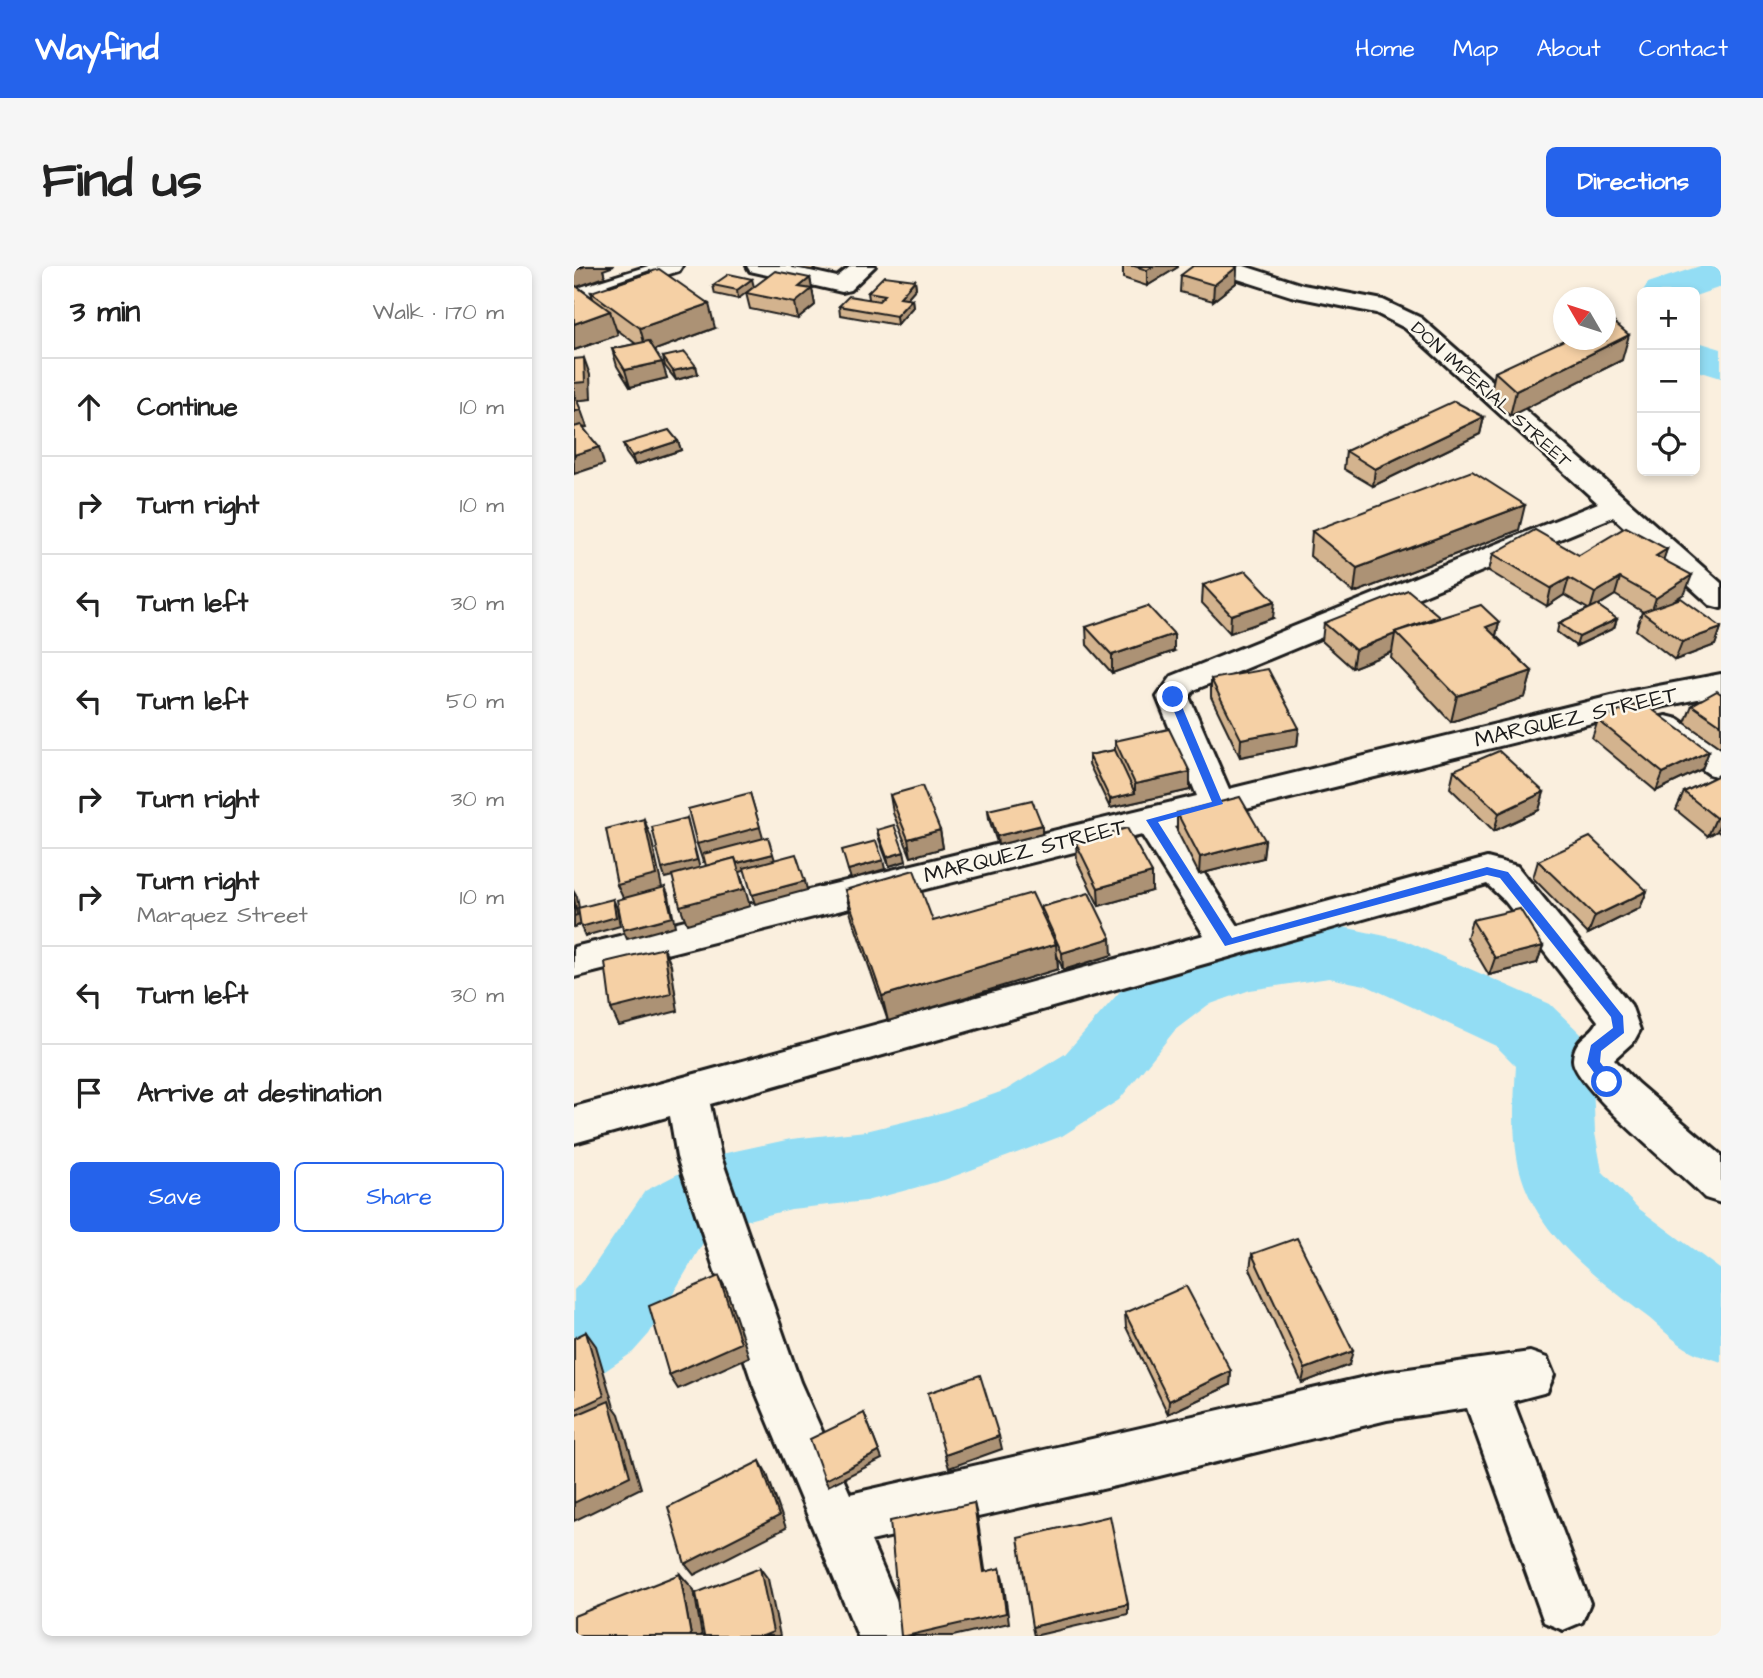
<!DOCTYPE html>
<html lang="en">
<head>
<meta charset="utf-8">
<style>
  body { margin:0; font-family:"Architects Daughter",sans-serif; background:#f6f6f6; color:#222 }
  .controls { position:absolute; right:21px; top:21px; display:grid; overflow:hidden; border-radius:10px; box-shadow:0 4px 10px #0003 }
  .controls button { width:63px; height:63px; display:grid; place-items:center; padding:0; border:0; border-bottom:2px solid #e0e0e0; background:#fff; color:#222; font:35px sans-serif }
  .compass { position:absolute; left:979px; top:21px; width:63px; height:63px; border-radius:50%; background:#fff; box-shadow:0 4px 10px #0003; rotate:309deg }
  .stop { position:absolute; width:21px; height:21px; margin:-16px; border:5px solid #2563eb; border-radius:50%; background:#fff }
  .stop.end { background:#2563eb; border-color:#fff; box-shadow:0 2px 7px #0008 }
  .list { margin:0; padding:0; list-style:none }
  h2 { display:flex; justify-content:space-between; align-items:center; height:91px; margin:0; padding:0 28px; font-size:30px }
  h2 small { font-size:23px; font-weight:400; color:#767676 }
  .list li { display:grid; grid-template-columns:46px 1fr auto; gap:21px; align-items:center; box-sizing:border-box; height:98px; padding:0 28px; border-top:2px solid #e0e0e0 }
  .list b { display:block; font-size:26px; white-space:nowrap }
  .list p { margin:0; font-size:23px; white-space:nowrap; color:#767676 }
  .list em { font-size:23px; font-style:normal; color:#767676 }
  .actions { display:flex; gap:14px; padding:21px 28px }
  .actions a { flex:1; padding:16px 0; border:2px solid #2563eb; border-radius:10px; text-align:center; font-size:24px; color:#2563eb }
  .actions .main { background:#2563eb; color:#fff }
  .icon { flex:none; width:38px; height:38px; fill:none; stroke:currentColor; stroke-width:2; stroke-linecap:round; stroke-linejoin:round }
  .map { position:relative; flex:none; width:1147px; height:1370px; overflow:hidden; border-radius:10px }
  header { display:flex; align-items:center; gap:42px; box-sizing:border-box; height:98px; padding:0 35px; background:#2563eb; color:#fff }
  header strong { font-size:33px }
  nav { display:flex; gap:38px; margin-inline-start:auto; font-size:24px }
  .intro { display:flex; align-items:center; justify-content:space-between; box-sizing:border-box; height:168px; padding:0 42px }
  h1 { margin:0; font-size:49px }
  .button { padding:18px 32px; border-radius:10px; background:#2563eb; color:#fff; font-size:24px; font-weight:700 }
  main { display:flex; gap:42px; padding:0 42px }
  aside { flex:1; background:#fff; border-radius:10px; box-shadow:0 4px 10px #0003 }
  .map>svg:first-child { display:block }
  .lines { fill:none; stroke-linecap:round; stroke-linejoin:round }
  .river { fill:#93ddf4; fill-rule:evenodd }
  .minor-casing { stroke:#1c1c1c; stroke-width:6 }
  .minor { fill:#fbf7ec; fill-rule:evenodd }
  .wall { fill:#d3b38e; stroke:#1c1c1c; stroke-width:2 }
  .shaded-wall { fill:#ac9274; stroke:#1c1c1c; stroke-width:2 }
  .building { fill:#f5d0a5; stroke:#1c1c1c; stroke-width:2 }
  .route { fill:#2563eb }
  .labels { text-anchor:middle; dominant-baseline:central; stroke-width:5; stroke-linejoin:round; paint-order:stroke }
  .far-street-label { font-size:19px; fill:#1c1c1c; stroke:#fbf7ec }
  .street-label { font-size:23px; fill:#1c1c1c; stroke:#fbf7ec }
</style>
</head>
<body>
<header>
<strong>Wayfind</strong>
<nav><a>Home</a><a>Map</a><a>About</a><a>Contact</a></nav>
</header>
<div class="intro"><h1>Find us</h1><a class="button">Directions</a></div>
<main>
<aside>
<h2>3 min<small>Walk · 170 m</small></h2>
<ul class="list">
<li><svg class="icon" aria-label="ahead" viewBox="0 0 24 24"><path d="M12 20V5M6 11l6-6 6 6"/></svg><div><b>Continue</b></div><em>10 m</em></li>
<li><svg class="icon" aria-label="right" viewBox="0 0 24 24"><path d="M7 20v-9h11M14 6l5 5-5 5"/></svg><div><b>Turn right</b></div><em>10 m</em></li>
<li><svg class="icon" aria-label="left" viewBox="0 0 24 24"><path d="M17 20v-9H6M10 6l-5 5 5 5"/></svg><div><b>Turn left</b></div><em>30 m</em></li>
<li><svg class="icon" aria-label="left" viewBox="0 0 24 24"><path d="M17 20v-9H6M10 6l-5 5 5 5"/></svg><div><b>Turn left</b></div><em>50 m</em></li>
<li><svg class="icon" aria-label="right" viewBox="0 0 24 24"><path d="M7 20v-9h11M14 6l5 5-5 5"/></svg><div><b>Turn right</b></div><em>30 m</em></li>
<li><svg class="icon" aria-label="right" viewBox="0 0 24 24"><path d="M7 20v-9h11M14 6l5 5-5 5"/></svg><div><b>Turn right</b><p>Marquez Street</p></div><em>10 m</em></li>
<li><svg class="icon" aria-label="left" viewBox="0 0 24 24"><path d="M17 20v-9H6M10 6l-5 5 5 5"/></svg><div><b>Turn left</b></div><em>30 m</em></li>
<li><svg class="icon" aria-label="arrive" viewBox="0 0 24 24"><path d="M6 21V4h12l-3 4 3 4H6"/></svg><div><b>Arrive at destination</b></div></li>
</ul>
<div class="actions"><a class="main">Save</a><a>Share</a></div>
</aside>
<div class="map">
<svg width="1147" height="1370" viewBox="0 0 1147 1370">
  <rect width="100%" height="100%" fill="#faefde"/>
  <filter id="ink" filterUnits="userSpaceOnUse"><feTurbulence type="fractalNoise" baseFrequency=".0143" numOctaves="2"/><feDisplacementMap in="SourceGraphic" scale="14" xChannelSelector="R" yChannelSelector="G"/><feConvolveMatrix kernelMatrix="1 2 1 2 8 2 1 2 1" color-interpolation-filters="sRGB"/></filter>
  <g filter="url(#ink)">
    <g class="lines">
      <g class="river">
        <polygon points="1126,0 1147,0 1147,21 1121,30 1121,26 1068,26 1074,17"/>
        <polygon points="1121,75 1147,83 1147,112 1121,104"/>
        <path d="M755,658L830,674L976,738L1007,768L1018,790L1021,867L1028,905L1064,942L1147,1004V1096C1137,1092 1126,1090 1117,1085C1102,1077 1088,1063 1075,1052C1025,1014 968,974 948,912C937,877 940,836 942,800L922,780L791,719L755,712L676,724L634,739L601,764L545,834L488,870L370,914L292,935L217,943L170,955L129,977L75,1068L59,1086L31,1105L0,1117V1024L13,1010L71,925L123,898L152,887L217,873L292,865L370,846L432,824L491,788L549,722L582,699L672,669Z"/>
      </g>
      <g class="minor-casing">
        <g id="minor">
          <polygon points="74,0 108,0 105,5 0,38 0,23"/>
          <polygon points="173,0 214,0 263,11 277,0 301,0 276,24 268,26 176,5"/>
          <path d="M636,0H670L729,19L809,34L847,52L1147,317V342L1136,339L1039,251L620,424L615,431L655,523L1058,425L1147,408V428L1058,447L600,561L664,660L913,592L943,600L1057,739L1066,764L1060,775L1040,793L1063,817L1147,889V937L1131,932C1109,908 997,819 999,793C1001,769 1018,770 1024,755L931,635L913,618L136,838L147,891L226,1116L276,1228L813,1106L956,1086L973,1092L980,1109L973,1126L939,1135L1016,1337L1008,1356L989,1364L970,1356L893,1142L813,1154L577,1212L297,1275L338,1370H284L179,1119L103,891L96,850L0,877V841L630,669L568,569L0,711V681L623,530L583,431L598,410L1024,237L831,62L802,47L717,30L639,5Z"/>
          <polygon points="1092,450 1104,453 1147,483 1147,512 1135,508 1080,469 1075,461 1080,453"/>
        </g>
      </g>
      <use href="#minor" class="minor"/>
    </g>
    <g class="wall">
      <polygon points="0,0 29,4 31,11 3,20 19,32 17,26 141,62 81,84 93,112 56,121 43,100 38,83 62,78 42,63 44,69 0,84"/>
      <polygon points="218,0 243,0 238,4 218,1"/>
      <polygon points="549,0 604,0 604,1 573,20 549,12"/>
      <polygon points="663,1 662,17 639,35 606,26 607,9"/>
      <polygon points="236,12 241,39 224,53 176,43 172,27"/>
      <polygon points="178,13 164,33 141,28 139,19"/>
      <polygon points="341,14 342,22 333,32 338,33 339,41 323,59 266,49 265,40 295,33 294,26"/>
      <polygon points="89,91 122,100 124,108 102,114 91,100"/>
      <polygon points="1048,94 936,150 916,131 921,106"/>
      <polygon points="910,151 906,168 799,220 770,203 772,185"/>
      <polygon points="104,175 107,184 61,199 52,187 49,178"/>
      <polygon points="945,264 780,327 736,290 738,265"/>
      <polygon points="1093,283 1089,294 1111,327 1100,334 1147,361 1141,379 1101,394 1062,364 1068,346 1069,346 1041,329 1024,340 1043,353 1040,362 1002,380 983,366 985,357 1014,343 990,329 973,340 915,305 919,288 1005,289"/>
      <polygon points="629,319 699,352 656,367 628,337"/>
      <polygon points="865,350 865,353 925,356 922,370 958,405 951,431 877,456 817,392 818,386 778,402 748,375 750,357"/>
      <polygon points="512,361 600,385 538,407 513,379"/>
      <polygon points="637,413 725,462 723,480 666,491 637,431"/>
      <polygon points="1147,428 1147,482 1111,457 1118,439"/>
      <polygon points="1024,454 1135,485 1128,503 1082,525 1018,472"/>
      <polygon points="541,475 616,506 616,524 536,542 515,498 515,489 541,484"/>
      <polygon points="880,504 970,526 965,544 920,565 876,522"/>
      <polygon points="1147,508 1147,568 1143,565 1134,570 1102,544 1110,526"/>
      <polygon points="316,529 366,564 369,582 337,591 319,547"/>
      <polygon points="414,544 468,568 424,579 415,553"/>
      <polygon points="603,547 691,574 689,592 625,608 603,565"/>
      <polygon points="303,564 330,586 332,595 315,600 305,573"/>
      <polygon points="502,577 578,625 525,640 503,595"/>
      <polygon points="964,595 1073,625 1066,642 1014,668 959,612"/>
      <polygon points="271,624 359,655 467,647 467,641 538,689 489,704 483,689 484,703 314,755 277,649"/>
      <polygon points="898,654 969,680 963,697 915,709 893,672"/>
      <polygon points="678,988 775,1099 728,1117 676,1003"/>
      <polygon points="551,1047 657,1105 656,1119 594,1148 552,1061"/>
    </g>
    <g class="shaded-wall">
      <polygon points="11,0 40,0 29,4 31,11 0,22 0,4"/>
      <polygon points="580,0 604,0 604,1 573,20 573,4"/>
      <polygon points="663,1 662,17 639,35 640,19"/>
      <polygon points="236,12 241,39 224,53 221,37 225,21"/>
      <polygon points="178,13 180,21 164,33 163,24"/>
      <polygon points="341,14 342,22 327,39 326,31"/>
      <polygon points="338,33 339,41 323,59 322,50"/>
      <polygon points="135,38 141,62 73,87 66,62"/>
      <polygon points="36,45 44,69 0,84 0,58"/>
      <polygon points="1055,69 1048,94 936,150 942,125"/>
      <polygon points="10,92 16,109 17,133 0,135 0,117"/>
      <polygon points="88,96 93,112 56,121 51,104"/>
      <polygon points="122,100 124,108 102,114 99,105"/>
      <polygon points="7,144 13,161 0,164 0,145"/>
      <polygon points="910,151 906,168 799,220 801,203"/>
      <polygon points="104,175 107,184 61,199 58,190"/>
      <polygon points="25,181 30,198 0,208 0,189"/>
      <polygon points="951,239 945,264 780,327 783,302"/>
      <polygon points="1093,283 1087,301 1082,290"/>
      <polygon points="1118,309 1111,327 1076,350 1082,332"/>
      <polygon points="995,312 990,329 973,340 977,322"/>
      <polygon points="1046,312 1041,329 1016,344 1021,327"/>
      <polygon points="701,335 699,352 656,367 657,349"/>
      <polygon points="1043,353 1040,362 1002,380 1005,371"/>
      <polygon points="925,356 919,382 912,361"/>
      <polygon points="1147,362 1141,379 1101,394 1108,376"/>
      <polygon points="600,368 600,385 538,407 538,389"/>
      <polygon points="821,368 818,386 778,402 781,384"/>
      <polygon points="958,405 951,431 877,456 883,430"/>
      <polygon points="725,462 723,480 666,491 667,473"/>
      <polygon points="1135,485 1128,503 1082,525 1089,507"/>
      <polygon points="616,506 616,524 536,542 536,533 561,527 561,518"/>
      <polygon points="970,526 965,544 920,565 925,547"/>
      <polygon points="176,527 191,579 129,596 123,578"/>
      <polygon points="1147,549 1147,556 1143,565 1134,570 1142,552"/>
      <polygon points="113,552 126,603 91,612 88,603"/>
      <polygon points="70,553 77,571 89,626 51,636 43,619"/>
      <polygon points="468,559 468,568 424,579 423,570"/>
      <polygon points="366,564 369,582 337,591 334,573"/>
      <polygon points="691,574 689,592 625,608 626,591"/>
      <polygon points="330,586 332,595 315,600 313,591"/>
      <polygon points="199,588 202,597 166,606 176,640 113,658 106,640 133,605"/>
      <polygon points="309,594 311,603 277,613 274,604"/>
      <polygon points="578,607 578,625 525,640 524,622"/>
      <polygon points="231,615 233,624 181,638 178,629"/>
      <polygon points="91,621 95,630 101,660 53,673 49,664"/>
      <polygon points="1073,625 1066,642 1014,668 1021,650"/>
      <polygon points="0,626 3,631 8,658 0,661"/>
      <polygon points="39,633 43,642 46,660 11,670 7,661"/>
      <polygon points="537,672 538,689 489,704 488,687"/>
      <polygon points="482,678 484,703 314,755 308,730"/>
      <polygon points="969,680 963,697 915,709 921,692"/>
      <polygon points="90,682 97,699 104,745 45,760 37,743"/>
      <polygon points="145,1010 153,1025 175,1091 104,1123 95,1109"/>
      <polygon points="12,1066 22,1080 40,1141 45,1148 67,1222 0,1255 0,1144"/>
      <polygon points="779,1085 775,1099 728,1117 731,1103"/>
      <polygon points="657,1105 656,1119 594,1148 595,1135"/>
      <polygon points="290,1147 308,1193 254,1220 251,1214"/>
      <polygon points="425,1170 428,1183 375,1202 371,1189"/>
      <polygon points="186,1195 193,1208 212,1262 120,1309 111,1298"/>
      <polygon points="400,1237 403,1249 413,1317 410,1306"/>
      <polygon points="186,1302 194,1313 206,1370 189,1370"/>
      <polygon points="426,1302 429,1313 435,1357 379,1370 332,1370"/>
      <polygon points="106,1308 120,1324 128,1370 117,1370"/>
      <polygon points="554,1338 554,1348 460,1370 458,1361"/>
    </g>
    <g class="building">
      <polygon points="0,0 11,0 0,4"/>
      <polygon points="560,0 580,0 573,4"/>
      <polygon points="619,0 661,0 663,1 640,19 607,9"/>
      <polygon points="85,3 135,38 66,62 17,26"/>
      <polygon points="76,5 77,6 36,20 35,19"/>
      <polygon points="201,5 236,12 225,21 238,23 221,37 172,27"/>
      <polygon points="155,8 178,13 163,24 139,19"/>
      <polygon points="310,10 341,14 326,31 338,33 322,50 265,40 275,30 305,35 311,29 294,26"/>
      <polygon points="2,20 36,45 0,58 0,21"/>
      <polygon points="1035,52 1055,69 942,125 921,106 990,74 1032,74 1032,54"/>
      <polygon points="75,75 88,96 51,104 38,83"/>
      <polygon points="111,86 122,100 99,105 89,91"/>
      <polygon points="10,92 11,116 0,117 0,93"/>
      <polygon points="0,128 7,144 0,145"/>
      <polygon points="880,135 910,151 801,203 772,185"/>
      <polygon points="7,159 25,181 0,189 0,161"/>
      <polygon points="95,164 104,175 58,190 49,178"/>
      <polygon points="898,205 951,239 783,302 738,265"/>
      <polygon points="1052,261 1093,283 1082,290 1118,309 1082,332 1046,312 1021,327 995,312 977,322 919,288 961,264 1005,289"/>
      <polygon points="672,305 701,335 657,349 629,319"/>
      <polygon points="834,324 865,350 821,366 821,368 781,384 750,357"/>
      <polygon points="1107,332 1147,361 1147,362 1108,376 1068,346"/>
      <polygon points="907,339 925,356 912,361 958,405 883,430 821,366"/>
      <polygon points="1023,339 1043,353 1005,371 985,357"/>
      <polygon points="574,340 600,368 538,389 512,361"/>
      <polygon points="694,403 725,462 667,473 637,413"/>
      <polygon points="1143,425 1147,428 1147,459 1118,439"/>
      <polygon points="1068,436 1135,485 1089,507 1024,454"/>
      <polygon points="595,463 616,506 561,518 541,475"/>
      <polygon points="541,484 561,527 536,533 515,489"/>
      <polygon points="925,485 970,526 925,547 880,504"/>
      <polygon points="1147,508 1147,549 1142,552 1110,526"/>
      <polygon points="348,520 366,564 334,573 316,529"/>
      <polygon points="176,527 186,561 123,578 114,543"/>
      <polygon points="666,531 691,574 626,591 603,547"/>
      <polygon points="458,534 468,559 423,570 414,544"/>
      <polygon points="113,552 123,594 88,603 78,561"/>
      <polygon points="70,553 82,609 43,619 32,563"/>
      <polygon points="320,559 330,586 313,591 303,564"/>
      <polygon points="553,562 578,607 524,622 502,577"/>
      <polygon points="194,571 199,588 163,597 161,592 132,600 129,588"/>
      <polygon points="1016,571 1073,625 1021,650 964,595"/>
      <polygon points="302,575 309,594 274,604 268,584"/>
      <polygon points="222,588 231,615 178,629 170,602"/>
      <polygon points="161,592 170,623 106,640 98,609"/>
      <polygon points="340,604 359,655 458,627 482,678 308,730 271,624"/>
      <polygon points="91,621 98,651 49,664 43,634"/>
      <polygon points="515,627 537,672 488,687 467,641"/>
      <polygon points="0,632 3,649 0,650"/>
      <polygon points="39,633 42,651 7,661 4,642"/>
      <polygon points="946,643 969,680 921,692 898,654"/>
      <polygon points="90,682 97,728 37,743 31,696"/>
      <polygon points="723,972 779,1085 731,1103 678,988"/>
      <polygon points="145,1010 167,1077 95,1109 75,1040"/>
      <polygon points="612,1020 657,1105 595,1135 551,1047"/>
      <polygon points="12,1066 30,1130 0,1144 0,1072"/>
      <polygon points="406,1109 425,1170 371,1189 354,1127"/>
      <polygon points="35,1135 56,1210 0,1237 0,1150"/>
      <polygon points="290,1147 305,1186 251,1214 236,1173"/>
      <polygon points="186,1195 205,1250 111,1298 94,1241"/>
      <polygon points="400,1237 410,1306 426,1302 432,1347 332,1370 327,1370 316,1255"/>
      <polygon points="536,1250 554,1338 458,1361 444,1272"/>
      <polygon points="186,1302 199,1366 189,1370 130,1370 122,1327"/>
      <polygon points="106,1308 117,1370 0,1370 0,1350"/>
    </g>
  </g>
  <polygon class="route" points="599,428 604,431 649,538 584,556 658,672 913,601 934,606 1049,750 1050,767 1027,785 1026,796 1038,812 1038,819 1029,819 1013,797 1017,779 1039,762 1037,751 926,612 913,609 651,680 572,554 638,536 594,431"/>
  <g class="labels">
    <g class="far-street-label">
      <text transform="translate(917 129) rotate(42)">DON IMPERIAL STREET</text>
    </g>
    <g class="street-label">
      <text transform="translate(1002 451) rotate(-13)">MARQUEZ STREET</text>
      <text transform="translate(451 585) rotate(-14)">MARQUEZ STREET</text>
    </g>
  </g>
</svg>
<div class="controls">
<button>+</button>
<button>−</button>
<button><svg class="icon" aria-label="locate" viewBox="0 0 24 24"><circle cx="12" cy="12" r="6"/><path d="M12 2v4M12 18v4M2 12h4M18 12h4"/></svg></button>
</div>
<svg class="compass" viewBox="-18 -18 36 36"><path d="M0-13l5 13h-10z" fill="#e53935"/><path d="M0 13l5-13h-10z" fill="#767676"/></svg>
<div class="stop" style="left:1033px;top:816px"></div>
<div class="stop end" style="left:599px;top:431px"></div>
</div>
</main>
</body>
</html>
